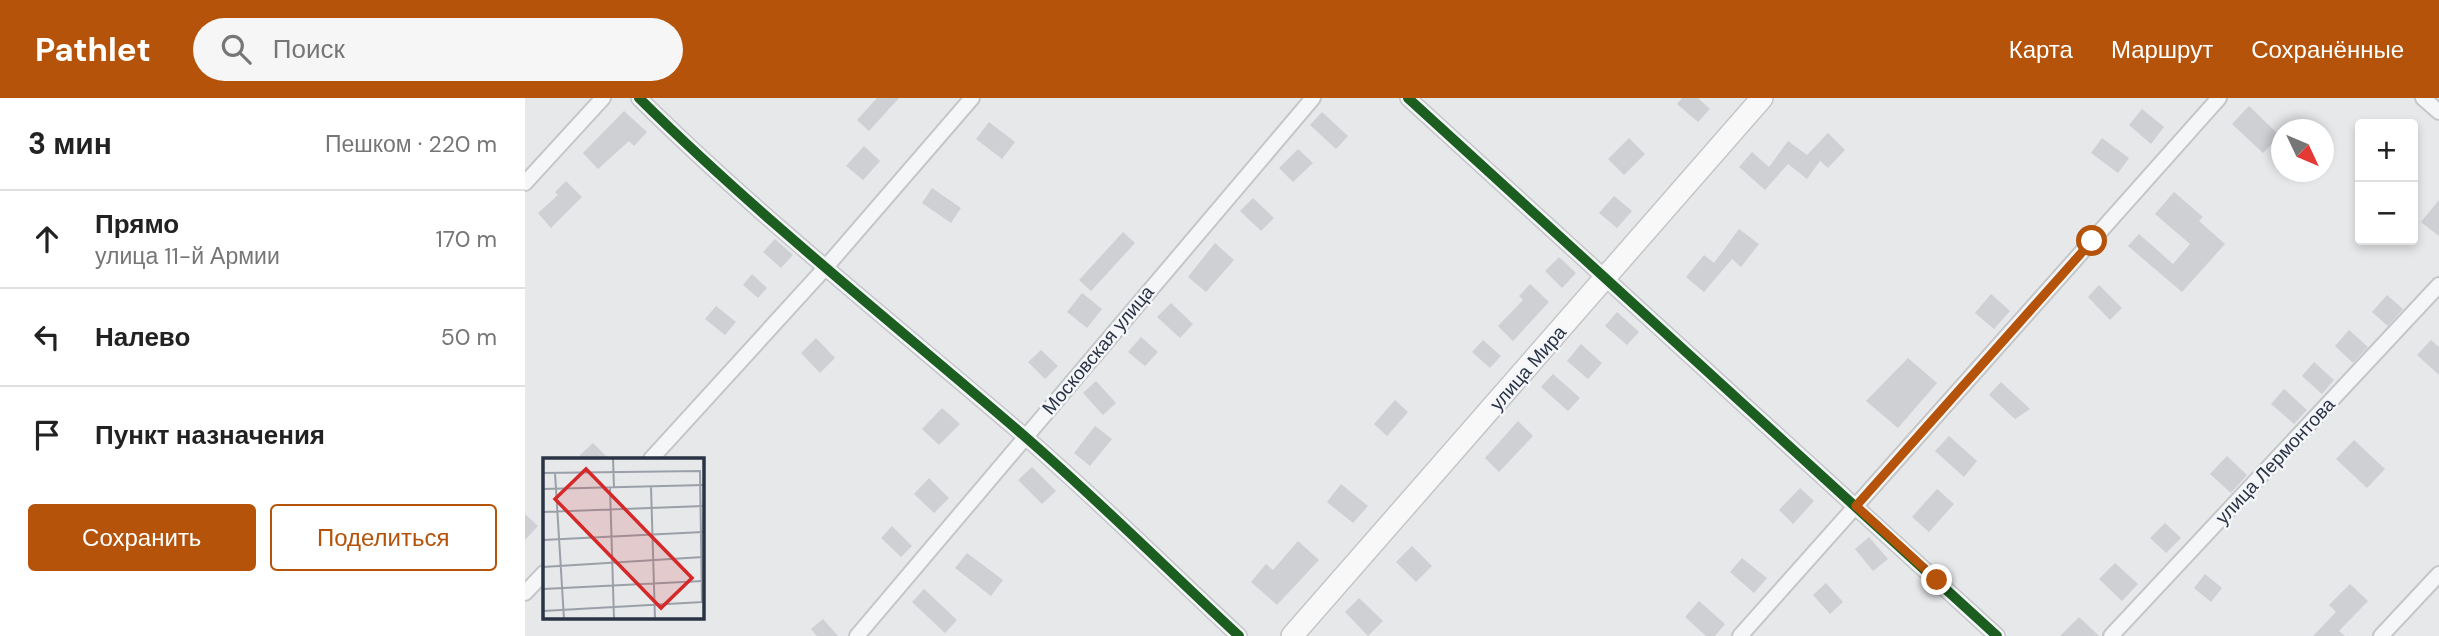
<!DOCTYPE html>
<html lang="ru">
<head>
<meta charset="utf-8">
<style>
  body { margin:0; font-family:"DM Sans",sans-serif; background:#f6f6f6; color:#222 }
  .controls { position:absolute; right:21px; top:21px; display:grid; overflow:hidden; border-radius:7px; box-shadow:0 4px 10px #0003 }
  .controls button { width:63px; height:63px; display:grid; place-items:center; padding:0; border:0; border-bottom:2px solid #e0e0e0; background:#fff; color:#222; font:35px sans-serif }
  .compass { position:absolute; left:1746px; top:21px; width:63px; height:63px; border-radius:50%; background:#fff; box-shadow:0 4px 10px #0003; rotate:134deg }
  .stop { position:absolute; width:21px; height:21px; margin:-16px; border:5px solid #b45309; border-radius:50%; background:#fff }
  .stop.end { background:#b45309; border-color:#fff; box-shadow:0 2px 7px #0008 }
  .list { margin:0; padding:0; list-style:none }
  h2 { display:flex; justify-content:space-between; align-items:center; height:91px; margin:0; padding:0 28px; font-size:30px }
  h2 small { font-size:23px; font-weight:400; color:#767676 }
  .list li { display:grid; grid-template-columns:46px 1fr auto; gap:21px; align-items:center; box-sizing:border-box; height:98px; padding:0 28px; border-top:2px solid #e0e0e0 }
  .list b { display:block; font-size:26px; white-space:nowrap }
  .list p { margin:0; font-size:23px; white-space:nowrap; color:#767676 }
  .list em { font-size:23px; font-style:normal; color:#767676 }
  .actions { display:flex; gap:14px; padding:21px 28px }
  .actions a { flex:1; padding:16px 0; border:2px solid #b45309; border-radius:7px; text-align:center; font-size:24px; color:#b45309 }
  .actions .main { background:#b45309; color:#fff }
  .icon { flex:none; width:38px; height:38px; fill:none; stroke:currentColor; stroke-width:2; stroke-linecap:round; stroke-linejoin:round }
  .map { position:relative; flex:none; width:1914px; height:538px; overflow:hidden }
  header { display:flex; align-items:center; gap:42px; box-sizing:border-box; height:98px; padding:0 35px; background:#b45309; color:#fff }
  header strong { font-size:33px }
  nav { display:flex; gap:38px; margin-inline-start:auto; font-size:24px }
  .search { width:490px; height:63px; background:#f6f6f6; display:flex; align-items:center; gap:18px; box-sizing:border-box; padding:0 24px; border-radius:38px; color:#767676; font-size:26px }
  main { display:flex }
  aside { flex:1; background:#fff }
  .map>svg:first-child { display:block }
  .building { fill:#ced0d3 }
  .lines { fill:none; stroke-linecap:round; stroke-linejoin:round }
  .street-casing { stroke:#c4c6c8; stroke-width:18 }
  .secondary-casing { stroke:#c4c6c8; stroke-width:24 }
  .street { stroke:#f5f6f7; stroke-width:14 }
  .secondary { stroke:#f8f8f8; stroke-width:21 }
  .cycleway-casing { stroke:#f4f6f9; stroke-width:15 }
  .cycleway { stroke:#1b5e20; stroke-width:10 }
  .route { stroke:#b45309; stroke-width:9 }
  .labels { text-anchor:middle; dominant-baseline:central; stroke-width:5; stroke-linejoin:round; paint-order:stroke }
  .street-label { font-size:19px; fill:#2b3445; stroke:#f4f6f9 }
  .inset-road { fill:none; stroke:#9ba0a8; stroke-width:2 }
  .view { fill:#d62828; fill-opacity:0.15; stroke:#d62828; stroke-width:3.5 }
  .inset-edge { fill:none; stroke:#2b3445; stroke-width:3.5 }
</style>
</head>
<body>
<header>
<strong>Pathlet</strong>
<div class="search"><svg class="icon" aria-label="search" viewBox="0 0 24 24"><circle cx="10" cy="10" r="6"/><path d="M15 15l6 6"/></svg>Поиск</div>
<nav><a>Карта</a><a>Маршрут</a><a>Сохранённые</a></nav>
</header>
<main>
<aside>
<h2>3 мин<small>Пешком · 220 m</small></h2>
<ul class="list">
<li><svg class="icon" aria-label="ahead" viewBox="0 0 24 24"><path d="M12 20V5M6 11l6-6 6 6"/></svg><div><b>Прямо</b><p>улица 11-й Армии</p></div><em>170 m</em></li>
<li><svg class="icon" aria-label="left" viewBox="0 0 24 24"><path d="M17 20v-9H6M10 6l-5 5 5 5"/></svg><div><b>Налево</b></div><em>50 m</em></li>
<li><svg class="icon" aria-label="arrive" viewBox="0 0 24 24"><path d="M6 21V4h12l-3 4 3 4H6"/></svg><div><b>Пункт назначения</b></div></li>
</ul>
<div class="actions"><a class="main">Сохранить</a><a>Поделиться</a></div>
</aside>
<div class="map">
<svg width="1914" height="538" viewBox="0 0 1914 538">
  <rect width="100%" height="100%" fill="#e6e8ea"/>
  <g class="building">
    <polygon points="352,0 374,0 344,33 332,22"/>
    <polygon points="1157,0 1173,0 1185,11 1173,24 1152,6"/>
    <polygon points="1724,8 1755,38 1738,55 1707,26"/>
    <polygon points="1617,11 1639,29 1626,46 1604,27"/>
    <polygon points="99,13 122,34 109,48 104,43 73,71 58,55"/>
    <polygon points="797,14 823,38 811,51 785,27"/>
    <polygon points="464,24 490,44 477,61 451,41"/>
    <polygon points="1303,35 1320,52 1303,70 1295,63 1282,81 1263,66 1240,92 1214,69 1227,54 1244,69 1263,43 1282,57"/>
    <polygon points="1104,40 1120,56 1099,77 1083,61"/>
    <polygon points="1577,40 1604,60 1593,75 1566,55"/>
    <polygon points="339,48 355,63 338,82 321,68"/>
    <polygon points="773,51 788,65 768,84 754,70"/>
    <polygon points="41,83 57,99 26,130 13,115 33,97 30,94"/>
    <polygon points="407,90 436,110 426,125 397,105"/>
    <polygon points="1649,94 1678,119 1674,123 1700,146 1657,194 1603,148 1614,136 1648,166 1665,146 1630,116"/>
    <polygon points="1089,98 1107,113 1092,130 1074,115"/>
    <polygon points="728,100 749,120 736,133 715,113"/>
    <polygon points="1914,102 1914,138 1896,124"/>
    <polygon points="1214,131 1234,146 1216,169 1207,161 1179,194 1161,179 1179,157 1189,165"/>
    <polygon points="598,134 610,145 566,193 554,182"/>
    <polygon points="250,141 268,157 256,170 238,154"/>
    <polygon points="690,145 709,162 681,194 663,179"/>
    <polygon points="1034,159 1051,175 1037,190 1020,173"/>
    <polygon points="227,176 242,190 233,200 218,187"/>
    <polygon points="1005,186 1024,204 988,243 973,228 998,202 994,198"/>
    <polygon points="1574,187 1597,210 1585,222 1563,199"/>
    <polygon points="557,195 577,211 562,230 542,214"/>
    <polygon points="1466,196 1485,213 1469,231 1450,215"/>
    <polygon points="1862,197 1878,211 1863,228 1847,214"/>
    <polygon points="646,205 668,226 655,240 632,219"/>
    <polygon points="191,208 211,224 200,237 180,221"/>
    <polygon points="1092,214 1114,234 1102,247 1080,228"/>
    <polygon points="1824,232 1843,249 1828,265 1810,248"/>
    <polygon points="616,239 633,254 620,268 603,254"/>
    <polygon points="291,240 310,260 295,275 276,255"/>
    <polygon points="958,242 976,258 965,270 947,254"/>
    <polygon points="1906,242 1914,249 1914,277 1892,257"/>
    <polygon points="1056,246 1077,265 1063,281 1042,263"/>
    <polygon points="516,252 533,268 520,281 503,264"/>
    <polygon points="1383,260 1412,285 1373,330 1341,303"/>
    <polygon points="1789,264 1809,282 1797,296 1777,278"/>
    <polygon points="1028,276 1055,300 1043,313 1016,289"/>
    <polygon points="571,283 591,305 578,317 558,295"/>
    <polygon points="1476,284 1505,311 1490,321 1464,297"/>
    <polygon points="1759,291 1782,312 1769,326 1746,306"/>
    <polygon points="870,302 883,314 862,338 849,326"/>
    <polygon points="417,310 435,326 414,347 397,331"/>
    <polygon points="993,323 1008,338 974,374 960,360"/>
    <polygon points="570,328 587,341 565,368 549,355"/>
    <polygon points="1424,338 1452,363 1439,379 1410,353"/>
    <polygon points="1829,342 1860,371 1842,390 1811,361"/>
    <polygon points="68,345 84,361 51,361"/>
    <polygon points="1702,358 1722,377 1706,395 1685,376"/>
    <polygon points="507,369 531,393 517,406 493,382"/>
    <polygon points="404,380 424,400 409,415 389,396"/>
    <polygon points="816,386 843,408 828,425 802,404"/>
    <polygon points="1275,390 1289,403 1268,426 1254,412"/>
    <polygon points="1412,391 1429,406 1404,434 1387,419"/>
    <polygon points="0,416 13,428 0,442"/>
    <polygon points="1640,425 1656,440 1641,455 1625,440"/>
    <polygon points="367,428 387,448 376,459 356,440"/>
    <polygon points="1344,439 1363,461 1348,473 1330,451"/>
    <polygon points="773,443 794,462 752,507 726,484 741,466 748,472"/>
    <polygon points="887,448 907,468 891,484 871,464"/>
    <polygon points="442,455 478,482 466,498 430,470"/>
    <polygon points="1217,460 1242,480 1229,495 1205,474"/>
    <polygon points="1590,465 1613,486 1597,503 1574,481"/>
    <polygon points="1680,476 1697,490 1686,504 1669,490"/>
    <polygon points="1301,485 1318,504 1305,516 1288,497"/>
    <polygon points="1825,486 1843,503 1814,533 1820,538 1788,538 1811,514 1804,507"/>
    <polygon points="399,491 432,522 420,535 387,504"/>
    <polygon points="834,500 858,523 843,538 820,514"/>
    <polygon points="1174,503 1200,526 1190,538 1181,538 1160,519"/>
    <polygon points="1554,519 1574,538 1535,538"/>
    <polygon points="298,521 313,538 292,538 286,531"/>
  </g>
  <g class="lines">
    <g class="street-casing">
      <g id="street">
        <path d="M114,0C234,119 368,225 497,336C571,400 642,471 714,538"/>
        <polyline points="883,0 1472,538"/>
        <polyline points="1898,0 1914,14"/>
        <polyline points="0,85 78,0"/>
        <polyline points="126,361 301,169 447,0"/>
        <polyline points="0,495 19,475"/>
        <polyline points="332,538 788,0"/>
        <polyline points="1215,538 1694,0"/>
        <polyline points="1586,538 1914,187"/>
        <polyline points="1856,538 1914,476"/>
      </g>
    </g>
    <g class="secondary-casing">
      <polyline id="secondary" points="767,538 1237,0"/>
    </g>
    <use href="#street" class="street"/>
    <use href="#secondary" class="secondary"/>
    <g class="cycleway-casing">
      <g id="cycleway">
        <path d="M114,0C234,119 368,225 497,336C571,400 642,471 714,538"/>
        <polyline points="883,0 1472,538"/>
      </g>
    </g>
    <use href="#cycleway" class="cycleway"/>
  </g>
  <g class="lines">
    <polyline class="route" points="1412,482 1331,408 1567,143"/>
  </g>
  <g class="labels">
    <g class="street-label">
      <text transform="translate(573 252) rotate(-50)">Московская улица</text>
      <text transform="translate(1003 270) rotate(-49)">улица Мира</text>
      <text transform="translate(1750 363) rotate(-47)">улица Лермонтова</text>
    </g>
  </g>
  <g transform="translate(18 360)">
    <rect width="161" height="161" fill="#e6e8ea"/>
    <path class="inset-road" d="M70,0L71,30M0,15L157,13L159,144M12,15L21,161M108,29L112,161M67,30L71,161M0,31L161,27M0,54L161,48M0,82L160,74M0,109L160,99M0,131L160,123M0,153L160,144"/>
    <path class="view" d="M43,11L149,120L118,150L12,41Z"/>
    <rect width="161" height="161" class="inset-edge"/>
  </g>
</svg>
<div class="controls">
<button>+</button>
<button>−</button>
</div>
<svg class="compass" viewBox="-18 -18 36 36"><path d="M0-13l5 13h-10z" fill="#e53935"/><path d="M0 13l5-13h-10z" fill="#767676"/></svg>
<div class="stop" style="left:1567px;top:143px"></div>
<div class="stop end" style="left:1412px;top:482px"></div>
</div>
</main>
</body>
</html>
